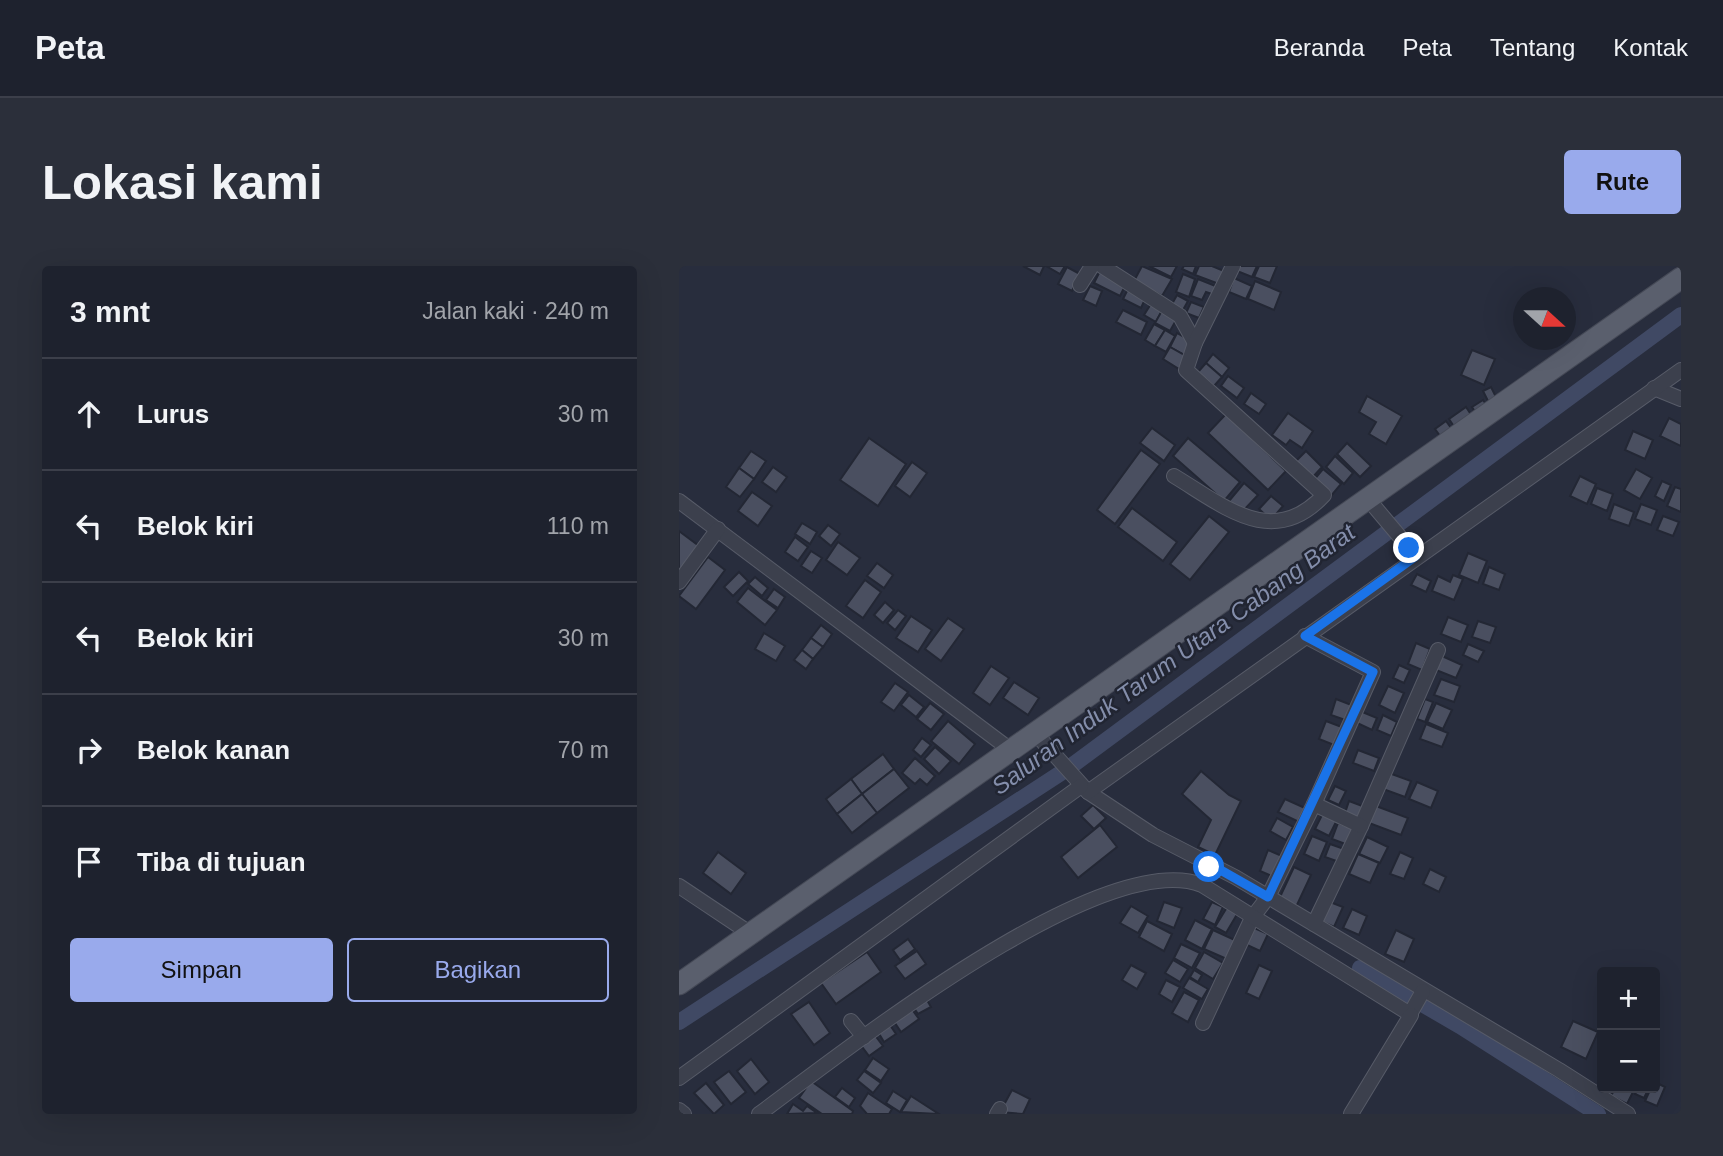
<!DOCTYPE html>
<html lang="id">
<head>
<meta charset="utf-8">
<style>
  body { margin:0; font-family:Helvetica,sans-serif; background:#2b2f3a; color:#f1f3f6 }
  .controls { position:absolute; right:21px; bottom:21px; display:grid; overflow:hidden; border-radius:7px; box-shadow:0 7px 28px #0002 }
  .controls button { width:63px; height:63px; display:grid; place-items:center; padding:0; border:0; border-bottom:2px solid #3c3f4a; background:#1e222e; color:#f1f3f6; font:35px sans-serif }
  .compass { position:absolute; left:834px; top:21px; width:63px; height:63px; border-radius:50%; background:#1e222e; box-shadow:0 7px 28px #0002; rotate:111deg }
  .stop { position:absolute; width:21px; height:21px; margin:-16px; border:5px solid #1a73e8; border-radius:50%; background:#fff }
  .stop.end { background:#1a73e8; border-color:#fff; box-shadow:0 2px 7px #0008 }
  .list { margin:0; padding:0; list-style:none }
  h2 { display:flex; justify-content:space-between; align-items:center; height:91px; margin:0; padding:0 28px; font-size:30px }
  h2 small { font-size:23px; font-weight:400; color:#a1a4aa }
  .list li { display:grid; grid-template-columns:46px 1fr auto; gap:21px; align-items:center; box-sizing:border-box; height:112px; padding:0 28px; border-top:2px solid #3c3f4a }
  .list b { display:block; font-size:26px; white-space:nowrap }
  .list em { font-size:23px; font-style:normal; color:#a1a4aa }
  .actions { display:flex; gap:14px; padding:21px 28px }
  .actions a { flex:1; padding:16px 0; border:2px solid #99aaec; border-radius:7px; text-align:center; font-size:24px; color:#99aaec }
  .actions .main { background:#99aaec; color:#111 }
  .icon { flex:none; width:38px; height:38px; fill:none; stroke:currentColor; stroke-width:2; stroke-linecap:round; stroke-linejoin:round }
  .map { position:relative; flex:none; width:1002px; height:848px; overflow:hidden; border-radius:7px }
  header { display:flex; align-items:center; gap:42px; box-sizing:border-box; height:98px; padding:0 35px; background:#1e222e; border-bottom:2px solid #3c3f4a }
  header strong { font-size:33px }
  nav { display:flex; gap:38px; margin-inline-start:auto; font-size:24px }
  .intro { display:flex; align-items:center; justify-content:space-between; box-sizing:border-box; height:168px; padding:0 42px }
  h1 { margin:0; font-size:49px }
  .button { padding:18px 32px; border-radius:7px; background:#99aaec; color:#111; font-size:24px; font-weight:700 }
  main { display:flex; gap:42px; padding:0 42px }
  aside { flex:1; background:#1e222e; border-radius:7px; box-shadow:0 7px 28px #0002 }
  .map>svg:first-child { display:block }
  .lines { fill:none; stroke-linecap:round; stroke-linejoin:round }
  .canal { stroke:#404964; stroke-width:16 }
  .building { fill:#4a4f60; stroke:#232734; stroke-width:2 }
  .street-casing { stroke:#575b68; stroke-width:16 }
  .primary-casing { stroke:#454956; stroke-width:23 }
  .street { stroke:#3c404d; stroke-width:14 }
  .primary { stroke:#5a5f6d; stroke-width:21 }
  .route { stroke:#1a73e8; stroke-width:9 }
  .labels { text-anchor:middle; dominant-baseline:central; stroke-width:5; stroke-linejoin:round; paint-order:stroke }
  .water-label { font-size:24px; font-style:italic; fill:#848eab; stroke:#212532 }
</style>
</head>
<body>
<header>
<strong>Peta</strong>
<nav><a>Beranda</a><a>Peta</a><a>Tentang</a><a>Kontak</a></nav>
</header>
<div class="intro"><h1>Lokasi kami</h1><a class="button">Rute</a></div>
<main>
<aside>
<h2>3 mnt<small>Jalan kaki · 240 m</small></h2>
<ul class="list">
<li><svg class="icon" aria-label="ahead" viewBox="0 0 24 24"><path d="M12 20V5M6 11l6-6 6 6"/></svg><div><b>Lurus</b></div><em>30 m</em></li>
<li><svg class="icon" aria-label="left" viewBox="0 0 24 24"><path d="M17 20v-9H6M10 6l-5 5 5 5"/></svg><div><b>Belok kiri</b></div><em>110 m</em></li>
<li><svg class="icon" aria-label="left" viewBox="0 0 24 24"><path d="M17 20v-9H6M10 6l-5 5 5 5"/></svg><div><b>Belok kiri</b></div><em>30 m</em></li>
<li><svg class="icon" aria-label="right" viewBox="0 0 24 24"><path d="M7 20v-9h11M14 6l5 5-5 5"/></svg><div><b>Belok kanan</b></div><em>70 m</em></li>
<li><svg class="icon" aria-label="arrive" viewBox="0 0 24 24"><path d="M6 21V4h12l-3 4 3 4H6"/></svg><div><b>Tiba di tujuan</b></div></li>
</ul>
<div class="actions"><a class="main">Simpan</a><a>Bagikan</a></div>
</aside>
<div class="map">
<svg width="1002" height="848" viewBox="0 0 1002 848">
  <rect width="100%" height="100%" fill="#282d3d"/>
  <g class="lines">
    <g class="canal">
      <polyline points="681,702 781,760 919,848"/>
      <polyline points="0,756 391,501 1002,49"/>
    </g>
  </g>
  <g class="building">
    <polygon points="344,0 365,0 361,9"/>
    <polygon points="367,0 386,0 381,8"/>
    <polygon points="463,0 493,13 483,30 455,15"/>
    <polygon points="470,0 498,0 492,11"/>
    <polygon points="505,0 517,0 514,8 503,3"/>
    <polygon points="520,0 533,0 545,5 540,18 516,9"/>
    <polygon points="560,0 578,0 573,11 558,5"/>
    <polygon points="580,0 598,0 591,17 575,11"/>
    <polygon points="388,1 401,8 393,25 379,18"/>
    <polygon points="422,3 448,16 441,30 415,17"/>
    <polygon points="504,8 516,13 510,31 497,26"/>
    <polygon points="555,12 573,20 567,33 550,26"/>
    <polygon points="519,13 539,21 536,29 527,26 523,34 512,30"/>
    <polygon points="576,15 602,26 595,44 569,33"/>
    <polygon points="411,20 423,25 417,40 404,34"/>
    <polygon points="449,23 467,31 462,42 444,33"/>
    <polygon points="498,29 509,35 504,44 493,38"/>
    <polygon points="475,33 486,39 477,56 465,49"/>
    <polygon points="512,36 525,41 520,52 507,47"/>
    <polygon points="485,41 500,49 491,65 476,57"/>
    <polygon points="444,44 468,56 462,69 437,56"/>
    <polygon points="475,58 486,64 476,80 466,74"/>
    <polygon points="486,64 496,70 487,86 476,80"/>
    <polygon points="498,67 515,77 507,90 491,81"/>
    <polygon points="491,81 507,90 500,103 484,93"/>
    <polygon points="793,84 816,93 805,119 782,109"/>
    <polygon points="534,88 550,102 543,111 527,97"/>
    <polygon points="527,97 543,111 535,120 519,106"/>
    <polygon points="549,110 565,122 558,132 542,120"/>
    <polygon points="812,121 819,135 811,139 804,125"/>
    <polygon points="572,127 587,138 580,148 565,138"/>
    <polygon points="688,130 723,150 707,178 690,168 697,156 680,146"/>
    <polygon points="804,134 809,141 798,149 793,141"/>
    <polygon points="787,141 795,153 778,165 770,153"/>
    <polygon points="609,147 634,165 623,182 611,174 607,179 593,169"/>
    <polygon points="547,148 607,205 589,224 529,167"/>
    <polygon points="990,152 1002,158 1002,180 981,170"/>
    <polygon points="767,155 775,166 764,174 756,163"/>
    <polygon points="473,162 496,179 485,195 461,177"/>
    <polygon points="954,165 974,174 966,193 946,184"/>
    <polygon points="190,172 227,198 199,240 161,214"/>
    <polygon points="509,172 561,216 545,235 494,190"/>
    <polygon points="668,177 692,200 681,211 658,188"/>
    <polygon points="462,184 481,198 436,258 418,244"/>
    <polygon points="72,185 87,195 75,213 60,202"/>
    <polygon points="627,185 643,201 633,212 616,196"/>
    <polygon points="656,190 674,207 665,218 647,201"/>
    <polygon points="233,196 248,207 231,231 216,220"/>
    <polygon points="94,201 108,211 97,226 83,216"/>
    <polygon points="60,202 75,213 61,231 47,221"/>
    <polygon points="644,203 662,218 652,230 634,215"/>
    <polygon points="957,203 973,212 961,233 945,224"/>
    <polygon points="901,210 917,218 908,238 891,230"/>
    <polygon points="983,215 992,219 985,235 976,230"/>
    <polygon points="565,217 579,229 563,246 550,235"/>
    <polygon points="996,221 1002,223 1002,246 988,240"/>
    <polygon points="918,222 934,228 928,245 912,238"/>
    <polygon points="73,226 93,240 79,260 59,245"/>
    <polygon points="592,230 604,240 592,254 580,243"/>
    <polygon points="935,238 955,246 950,260 930,253"/>
    <polygon points="962,238 978,244 972,259 956,253"/>
    <polygon points="453,242 498,276 484,295 439,261"/>
    <polygon points="530,250 550,266 511,314 491,298"/>
    <polygon points="984,250 1000,256 994,270 978,264"/>
    <polygon points="123,257 138,266 131,278 116,268"/>
    <polygon points="149,259 161,268 152,280 140,270"/>
    <polygon points="0,265 20,280 0,308"/>
    <polygon points="116,271 129,281 119,295 106,286"/>
    <polygon points="159,276 181,292 168,309 147,294"/>
    <polygon points="132,285 143,292 133,307 122,300"/>
    <polygon points="789,287 808,295 799,317 780,309"/>
    <polygon points="29,291 46,304 17,343 0,330"/>
    <polygon points="198,297 214,309 205,322 188,310"/>
    <polygon points="810,301 826,308 820,324 804,318"/>
    <polygon points="60,306 69,315 54,330 45,321"/>
    <polygon points="738,308 752,315 747,326 732,319"/>
    <polygon points="774,309 784,313 775,334 753,325 759,310 771,316"/>
    <polygon points="76,311 89,322 83,330 69,318"/>
    <polygon points="186,314 202,326 184,352 167,340"/>
    <polygon points="69,322 98,344 86,359 58,336"/>
    <polygon points="95,323 106,331 99,342 87,334"/>
    <polygon points="206,336 215,344 204,357 195,349"/>
    <polygon points="219,344 227,350 216,364 208,357"/>
    <polygon points="232,350 253,364 239,386 217,372"/>
    <polygon points="769,351 789,359 782,376 762,368"/>
    <polygon points="269,352 285,363 262,395 246,383"/>
    <polygon points="799,355 817,361 811,377 793,371"/>
    <polygon points="142,359 153,368 144,381 132,372"/>
    <polygon points="85,367 106,380 97,395 76,383"/>
    <polygon points="132,372 144,381 134,393 123,384"/>
    <polygon points="737,377 751,383 743,404 729,398"/>
    <polygon points="789,378 805,385 799,396 784,389"/>
    <polygon points="123,384 134,393 127,403 115,394"/>
    <polygon points="763,390 783,399 777,412 757,404"/>
    <polygon points="720,399 731,404 725,417 714,412"/>
    <polygon points="312,400 330,412 311,439 294,427"/>
    <polygon points="762,413 781,420 775,436 755,429"/>
    <polygon points="335,416 360,432 349,449 324,432"/>
    <polygon points="216,417 229,426 215,445 202,436"/>
    <polygon points="709,420 725,427 716,447 700,439"/>
    <polygon points="230,429 245,441 237,451 222,439"/>
    <polygon points="657,433 675,440 669,455 652,449"/>
    <polygon points="746,433 754,436 746,456 738,453"/>
    <polygon points="251,437 265,448 252,464 238,453"/>
    <polygon points="757,437 773,444 764,463 748,456"/>
    <polygon points="681,445 698,452 693,464 676,456"/>
    <polygon points="704,449 718,456 712,470 698,464"/>
    <polygon points="269,455 296,478 280,498 252,475"/>
    <polygon points="647,455 668,463 660,481 640,473"/>
    <polygon points="747,458 769,467 763,481 741,473"/>
    <polygon points="243,472 252,479 242,491 234,484"/>
    <polygon points="256,481 272,495 260,508 245,493"/>
    <polygon points="679,484 700,492 695,505 674,497"/>
    <polygon points="204,488 215,503 183,528 172,513"/>
    <polygon points="236,492 256,510 248,519 241,513 236,518 223,507"/>
    <polygon points="215,503 230,522 198,547 183,528"/>
    <polygon points="522,505 550,529 562,535 536,589 519,581 532,554 503,528"/>
    <polygon points="710,507 732,515 726,531 704,523"/>
    <polygon points="172,513 183,528 158,548 147,533"/>
    <polygon points="738,516 759,525 752,542 730,533"/>
    <polygon points="656,520 667,525 660,539 649,534"/>
    <polygon points="183,528 198,547 173,567 158,548"/>
    <polygon points="606,533 626,542 620,556 599,546"/>
    <polygon points="670,535 686,541 682,553 666,547"/>
    <polygon points="414,539 427,552 415,563 402,550"/>
    <polygon points="697,540 729,552 722,569 690,557"/>
    <polygon points="645,545 659,552 650,570 636,563"/>
    <polygon points="598,552 614,561 607,574 591,565"/>
    <polygon points="659,557 675,563 669,579 653,573"/>
    <polygon points="421,559 438,581 399,612 382,591"/>
    <polygon points="633,570 648,576 640,595 625,588"/>
    <polygon points="688,571 709,581 701,597 680,588"/>
    <polygon points="651,578 668,584 663,597 646,591"/>
    <polygon points="589,584 603,590 595,611 581,605"/>
    <polygon points="39,586 67,607 52,628 24,607"/>
    <polygon points="721,586 734,592 725,613 711,608"/>
    <polygon points="679,588 700,597 691,617 670,608"/>
    <polygon points="615,601 632,609 617,641 600,633"/>
    <polygon points="751,603 767,611 760,626 744,618"/>
    <polygon points="485,636 503,642 495,662 478,655"/>
    <polygon points="533,636 544,641 536,659 524,653"/>
    <polygon points="651,636 664,641 655,661 642,655"/>
    <polygon points="550,638 560,645 547,667 536,661"/>
    <polygon points="452,640 469,650 459,667 441,657"/>
    <polygon points="673,643 688,650 680,669 664,662"/>
    <polygon points="516,654 533,663 523,683 506,674"/>
    <polygon points="468,655 493,668 485,685 460,671"/>
    <polygon points="573,661 589,668 581,685 566,678"/>
    <polygon points="534,664 558,675 550,694 525,683"/>
    <polygon points="717,664 735,673 725,696 706,688"/>
    <polygon points="229,673 236,683 221,694 214,684"/>
    <polygon points="502,678 521,687 513,702 495,692"/>
    <polygon points="238,685 247,698 226,713 216,700"/>
    <polygon points="188,686 202,706 157,738 142,717"/>
    <polygon points="525,686 544,697 534,713 516,702"/>
    <polygon points="494,694 509,703 501,716 486,707"/>
    <polygon points="452,699 467,707 458,723 443,714"/>
    <polygon points="580,699 593,705 580,733 567,727"/>
    <polygon points="515,704 523,709 519,716 511,711"/>
    <polygon points="510,712 529,723 523,733 504,722"/>
    <polygon points="487,714 501,721 493,736 480,728"/>
    <polygon points="505,726 520,734 509,756 493,747"/>
    <polygon points="248,734 252,741 239,748 235,742"/>
    <polygon points="130,736 151,767 135,779 112,748"/>
    <polygon points="232,742 240,753 222,766 214,754"/>
    <polygon points="894,755 919,766 907,793 882,781"/>
    <polygon points="211,759 217,768 205,776 199,766"/>
    <polygon points="195,768 204,780 190,790 181,778"/>
    <polygon points="194,792 210,803 202,815 186,804"/>
    <polygon points="72,793 90,816 76,828 58,805"/>
    <polygon points="50,805 67,826 52,838 35,816"/>
    <polygon points="185,805 202,817 194,827 178,814"/>
    <polygon points="132,815 174,845 173,848 143,848 120,832"/>
    <polygon points="976,816 986,821 978,840 966,835 972,822 976,822"/>
    <polygon points="27,817 45,839 35,848 15,827"/>
    <polygon points="163,822 176,832 170,841 156,831"/>
    <polygon points="936,822 956,822 948,838 932,830"/>
    <polygon points="959,822 970,822 965,832 956,828"/>
    <polygon points="333,824 351,833 344,848 321,846"/>
    <polygon points="214,825 228,834 221,846 207,837"/>
    <polygon points="189,827 213,843 210,848 188,848 181,840"/>
    <polygon points="232,830 260,848 259,848 222,846"/>
    <polygon points="114,838 124,845 128,840 138,847 108,848"/>
  </g>
  <g class="lines">
    <g class="street-casing">
      <g id="street">
        <polyline points="423,0 501,50 516,77"/>
        <polyline points="401,19 413,0"/>
        <polyline points="975,122 1002,133"/>
        <path d="M495,210C545,240 594,284 645,229L507,104L516,77L554,0"/>
        <polyline points="689,233 737,290"/>
        <polyline points="0,235 333,485"/>
        <polyline points="0,316 39,263"/>
        <polyline points="626,370 694,406 635,538"/>
        <polyline points="357,468 409,526 474,569 556,611 880,804 949,848"/>
        <polyline points="409,526 1002,104"/>
        <polyline points="0,620 72,668"/>
        <polyline points="635,658 682,560 759,384"/>
        <polyline points="172,755 185,771"/>
        <polyline points="524,757 573,652 589,631 635,538 682,560"/>
        <polyline points="0,812 402,520"/>
        <polyline points="0,844 5,848"/>
        <path d="M80,848C164,787 422,580 523,619L731,748L744,725"/>
        <polyline points="318,848 321,843"/>
        <polyline points="672,848 732,749"/>
      </g>
    </g>
    <g class="primary-casing">
      <polyline id="primary" points="0,718 1002,12"/>
    </g>
    <use href="#street" class="street"/>
    <use href="#primary" class="primary"/>
  </g>
  <g class="lines">
    <polyline class="route" points="530,601 531,598 589,631 694,406 626,370 737,290 730,282"/>
  </g>
  <g class="labels">
    <g class="water-label">
      <text transform="translate(494 393) rotate(-36)">Saluran Induk Tarum Utara Cabang Barat</text>
    </g>
  </g>
</svg>
<div class="controls">
<button>+</button>
<button>−</button>
</div>
<svg class="compass" viewBox="-18 -18 36 36"><path d="M0-13l5 13h-10z" fill="#e53935"/><path d="M0 13l5-13h-10z" fill="#a1a4aa"/></svg>
<div class="stop" style="left:530px;top:601px"></div>
<div class="stop end" style="left:730px;top:282px"></div>
</div>
</main>
</body>
</html>
